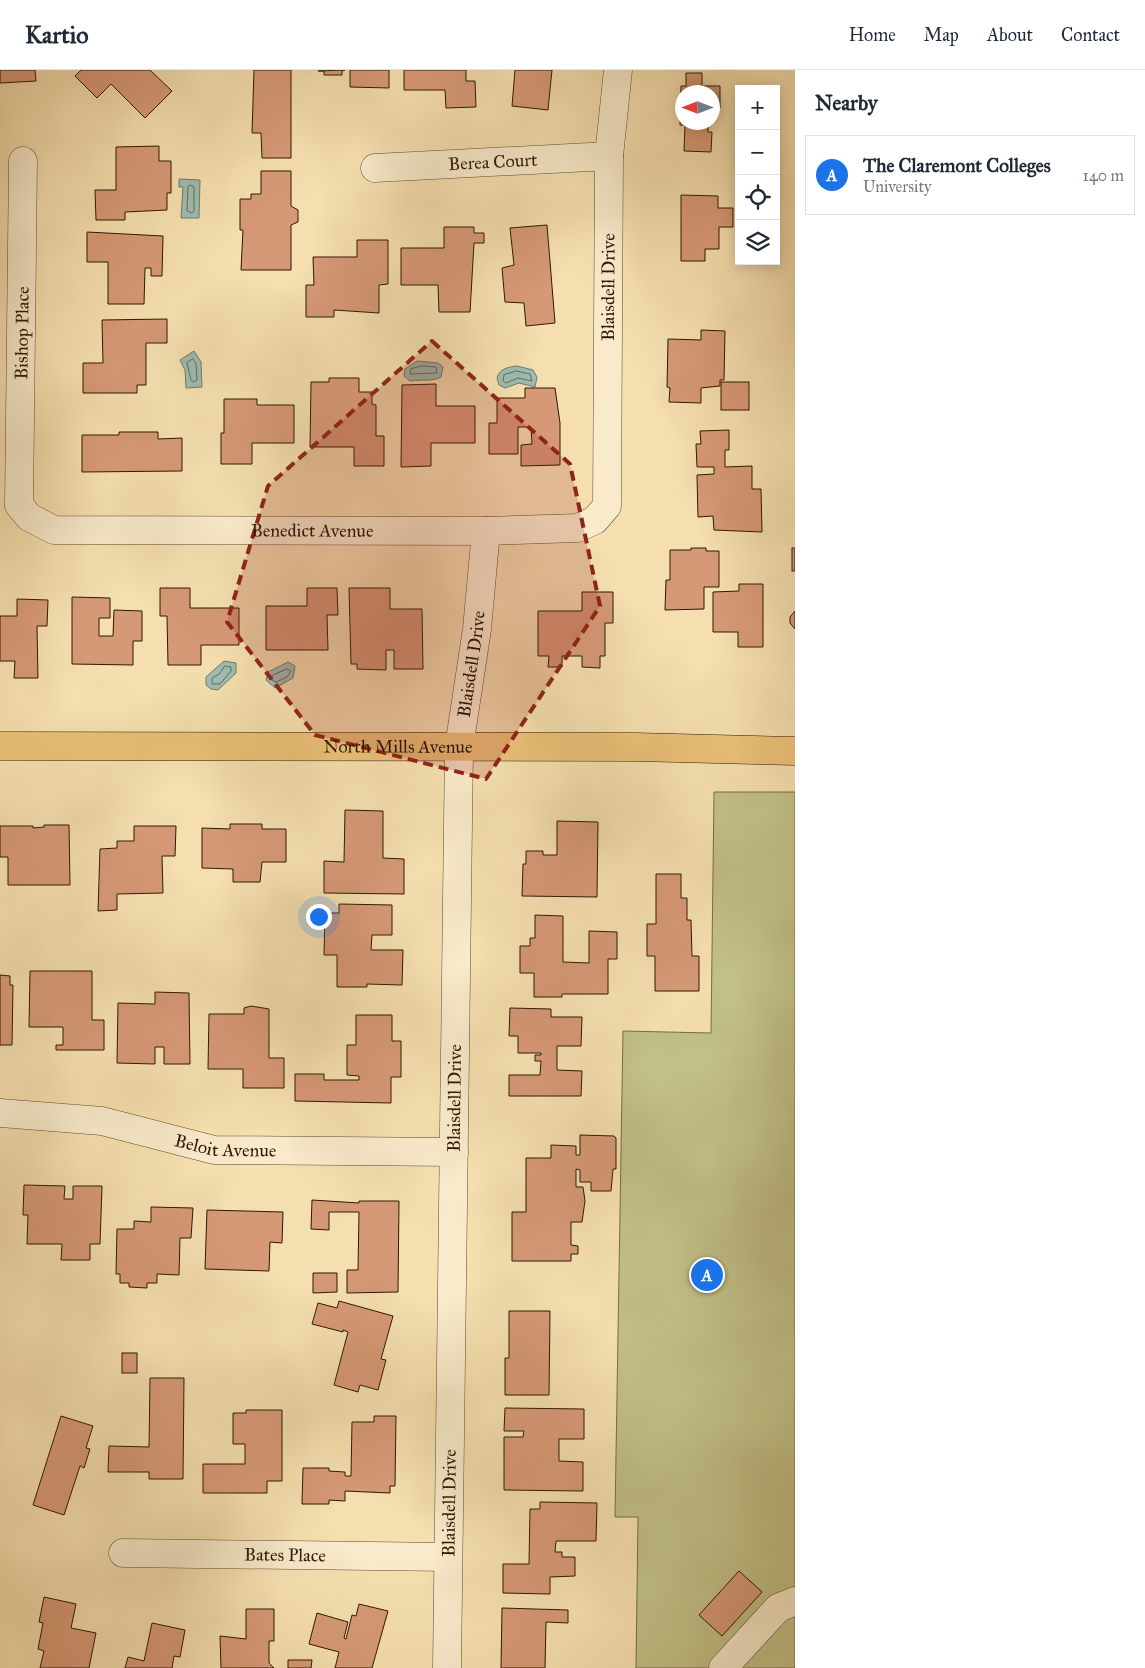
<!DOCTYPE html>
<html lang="en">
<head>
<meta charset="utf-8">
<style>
  body { margin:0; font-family:"IM FELL Great Primer",serif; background:#f2f2f3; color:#1f2937 }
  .controls { position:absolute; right:15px; top:15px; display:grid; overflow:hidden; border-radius:0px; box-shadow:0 2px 12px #0003 }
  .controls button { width:45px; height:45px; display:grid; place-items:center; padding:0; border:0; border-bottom:1px solid #e0e1e3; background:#fff; color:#1f2937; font:25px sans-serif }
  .compass { position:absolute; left:675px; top:15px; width:45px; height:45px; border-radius:50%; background:#fff; box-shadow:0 2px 12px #0003; rotate:270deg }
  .you { position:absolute; left:318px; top:846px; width:18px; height:18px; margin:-12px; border:4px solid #fff; border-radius:50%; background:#1a73e8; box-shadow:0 0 0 8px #1a73e833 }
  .badge { display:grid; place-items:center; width:32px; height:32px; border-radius:50%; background:#1a73e8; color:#fff; font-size:16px; font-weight:700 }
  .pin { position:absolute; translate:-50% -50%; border:2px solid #fff; box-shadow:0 1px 5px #0006 }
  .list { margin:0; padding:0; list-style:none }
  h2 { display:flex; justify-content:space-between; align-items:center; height:65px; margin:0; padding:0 20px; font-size:21px }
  h2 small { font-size:16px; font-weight:400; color:#747a83 }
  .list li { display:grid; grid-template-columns:32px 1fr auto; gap:15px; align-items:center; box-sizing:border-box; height:80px; margin:0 10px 10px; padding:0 10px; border:1px solid #e0e1e3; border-radius:0px }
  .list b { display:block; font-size:19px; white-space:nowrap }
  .list p { margin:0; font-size:16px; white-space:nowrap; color:#747a83 }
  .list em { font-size:16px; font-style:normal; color:#747a83 }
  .icon { flex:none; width:28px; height:28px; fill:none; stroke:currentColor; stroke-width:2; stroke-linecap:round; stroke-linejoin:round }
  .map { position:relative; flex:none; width:795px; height:1598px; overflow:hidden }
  header { display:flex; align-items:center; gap:30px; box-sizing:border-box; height:70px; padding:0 25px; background:#fff; border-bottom:1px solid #e0e1e3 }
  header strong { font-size:24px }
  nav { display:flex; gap:28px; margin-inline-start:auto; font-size:18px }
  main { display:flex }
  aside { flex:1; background:#fff }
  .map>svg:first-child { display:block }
  .green { fill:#c1c087; stroke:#786c46 }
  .water { fill:#9dbcb0; stroke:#717a6c }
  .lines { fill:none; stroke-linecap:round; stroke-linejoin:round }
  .shore { stroke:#666a5b; stroke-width:1 }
  .building { fill:#d69975; stroke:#2e1806 }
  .minor-casing { stroke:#604a30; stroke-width:29 }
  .major-casing { stroke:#2e1806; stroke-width:29 }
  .minor { stroke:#f8eaca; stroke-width:28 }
  .major { stroke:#eac077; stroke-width:28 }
  .marked { fill:#8f2418; fill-opacity:0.2; stroke:#8f2418; stroke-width:4; stroke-dasharray:10 6; stroke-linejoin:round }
  .labels { text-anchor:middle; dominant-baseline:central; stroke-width:4.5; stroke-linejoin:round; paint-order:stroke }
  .street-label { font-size:18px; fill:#2e1806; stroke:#f8eaca }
</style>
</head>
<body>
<header>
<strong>Kartio</strong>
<nav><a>Home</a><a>Map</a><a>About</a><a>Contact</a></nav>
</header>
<main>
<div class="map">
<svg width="795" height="1598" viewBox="0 0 795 1598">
  <rect width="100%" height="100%" fill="#f5dfae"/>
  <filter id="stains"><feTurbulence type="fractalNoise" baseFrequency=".004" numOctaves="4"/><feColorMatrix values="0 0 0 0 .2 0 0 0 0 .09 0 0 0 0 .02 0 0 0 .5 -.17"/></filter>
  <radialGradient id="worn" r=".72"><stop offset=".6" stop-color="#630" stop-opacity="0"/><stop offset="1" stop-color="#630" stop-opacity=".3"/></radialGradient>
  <polygon class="green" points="714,722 795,722 795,1598 636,1598 638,1447 615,1447 623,961 711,963"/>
  <g class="water">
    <polygon points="179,109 200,110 199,148 181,148 183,117 179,117"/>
    <polygon points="194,281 201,292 202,317 186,318 185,300 180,290"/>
    <path d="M417,291L438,293L443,297L441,307C433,312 419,309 410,311L404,306L405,299Z"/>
    <path d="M517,296L533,300L537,307L535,317L519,313L505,318L499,315L497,308C499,299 508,297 517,296Z"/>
    <polygon points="224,591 236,593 236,603 218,620 211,619 206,615 206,607"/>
    <polygon points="288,592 295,596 293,608 275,618 266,610 268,602"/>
  </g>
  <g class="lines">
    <g class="shore">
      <polygon points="190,115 194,117 194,141 192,143 187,141 188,117"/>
      <polygon points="193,289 196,294 197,310 194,312 191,310 187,293"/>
      <polygon points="422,296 436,297 437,303 410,304 411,299"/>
      <polygon points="517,301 530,304 532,311 518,308 506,313 503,311 504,305"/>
      <polygon points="225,596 231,597 231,601 220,614 212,614 212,608 219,604"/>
      <polygon points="287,599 291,601 287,607 276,612 272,610 272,606"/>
    </g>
  </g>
  <g class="building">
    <polygon points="0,0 35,0 36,11 0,13"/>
    <polygon points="81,0 150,0 172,21 145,48 111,14 97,28 75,6"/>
    <polygon points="254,0 291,0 291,88 262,88 261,63 252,63"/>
    <polygon points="345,0 342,1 342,5 324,5 324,1 318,1"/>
    <polygon points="350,0 389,0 389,18 350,17"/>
    <polygon points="404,0 466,0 466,11 475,11 476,37 446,38 445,20 404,20"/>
    <polygon points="515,0 552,0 548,40 512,36"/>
    <polygon points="686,3 702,3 702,16 720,16 720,38 712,38 712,22 682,22 682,52 711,52 711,55 708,55 708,62 712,62 711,82 684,81 685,55 680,55 681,16 686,16"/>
    <polygon points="159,76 159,91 171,91 171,123 167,123 167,140 125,142 125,150 96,150 95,120 116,120 116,77"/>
    <polygon points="261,101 291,101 291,136 298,140 298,152 291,155 291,200 241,200 243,160 240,160 240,129 251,129 251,124 261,124"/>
    <polygon points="681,125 718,126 718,138 733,138 733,157 719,157 719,179 705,179 705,191 681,191"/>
    <polygon points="547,155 555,253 526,256 524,233 505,232 502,198 514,195 510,158"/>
    <polygon points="444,157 474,157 474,163 484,163 484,173 474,173 470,242 439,242 438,215 401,215 401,178 444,178"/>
    <polygon points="87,162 163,166 162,206 151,206 151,198 145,198 144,234 108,234 108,192 87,192"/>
    <polygon points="357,170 388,170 388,214 379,215 379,243 334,240 334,247 306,247 306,215 314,215 313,187 357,187"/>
    <polygon points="167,249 167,273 146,273 146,315 137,315 137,323 83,323 83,293 103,293 102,250"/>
    <polygon points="701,260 725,261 724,310 720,310 720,316 701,318 701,333 669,332 670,318 667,317 668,269 701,270"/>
    <polygon points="329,308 359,308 359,322 372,322 372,334 376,335 376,366 384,366 384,396 354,396 354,377 310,377 311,312 329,312"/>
    <rect x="721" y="312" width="28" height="28"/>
    <polygon points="436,314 436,336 475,336 475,373 431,373 431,396 401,397 402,315"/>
    <polygon points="525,318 555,318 560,353 560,395 521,396 521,375 532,374 531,357 518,357 518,384 489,384 489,353 497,353 497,328 525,328"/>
    <polygon points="224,329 257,329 257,335 294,335 294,373 252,373 252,394 221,394 221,363 224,363"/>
    <polygon points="729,360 729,380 725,380 725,397 752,396 752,419 761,419 762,462 714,460 713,446 698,447 697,405 714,404 714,397 697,397 696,374 701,374 700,361"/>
    <polygon points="119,362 158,362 158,369 182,368 182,401 82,402 82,365 119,365"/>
    <polygon points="691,478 706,478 706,481 719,481 719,517 704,517 704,539 665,540 666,510 670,510 670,480 691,480"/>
    <rect x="792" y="478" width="3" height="23"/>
    <polygon points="739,514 763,514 763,577 738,577 738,562 713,562 713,522 739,521"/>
    <polygon points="160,518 190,518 190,538 239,538 239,575 201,575 201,595 168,595 167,546 160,546"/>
    <polygon points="307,518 337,518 338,545 327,545 328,580 266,580 266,536 307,536"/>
    <polygon points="349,518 390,518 390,539 422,539 423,599 394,599 394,580 386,580 386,600 357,599 357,594 351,594"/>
    <polygon points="582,522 613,522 613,553 605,553 605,586 600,586 600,598 582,597 582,586 562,586 562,597 548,597 549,586 538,586 538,541 582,541"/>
    <polygon points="72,527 110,528 110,548 99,548 99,566 113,566 114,540 142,541 142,571 133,571 133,595 72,594"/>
    <polygon points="17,529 48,530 47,556 37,556 38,608 14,608 15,591 0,591 0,546 17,546"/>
    <polygon points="795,541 795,559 790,553 790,547"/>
    <polygon points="345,740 383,741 383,788 404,789 404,824 324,823 324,791 344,792"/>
    <polygon points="557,751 598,752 597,827 522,826 523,794 526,794 526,781 543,781 543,785 557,785"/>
    <polygon points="230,754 262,754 262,759 286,759 286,792 262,792 260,812 233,812 233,799 202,798 202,758 230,759"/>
    <polygon points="44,755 69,755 70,815 8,815 8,787 0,787 0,756 33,756 33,758 44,757"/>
    <polygon points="134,756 176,756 175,786 162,786 163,823 117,824 117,840 98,841 100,779 117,778 117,771 134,771"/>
    <polygon points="656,804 681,804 681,828 687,828 687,850 691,850 692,886 699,886 699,921 655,921 655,886 647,886 647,854 656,854"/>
    <polygon points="339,834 392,835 392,865 372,865 371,880 403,880 402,915 367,914 367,917 337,917 337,885 324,885 325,843 339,843"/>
    <polygon points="535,845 563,846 563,892 589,893 589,861 617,862 617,889 608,889 608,924 562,924 562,927 534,927 534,903 520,903 520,876 530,876 530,868 535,868"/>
    <polygon points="30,901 92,901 92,950 104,950 104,980 56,980 56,975 63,975 63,957 29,957"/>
    <polygon points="0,905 10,906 10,915 13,915 12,975 0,975"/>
    <polygon points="155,922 189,923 190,994 164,994 164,977 155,977 155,994 117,993 118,933 155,934"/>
    <polygon points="251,936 269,939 269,988 284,988 284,1018 243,1018 243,999 208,999 209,944 244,944 244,938"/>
    <polygon points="510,938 551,939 551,947 582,947 581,976 557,976 557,1000 582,1001 581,1026 509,1026 509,1005 540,1005 541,991 535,991 535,985 541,985 541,983 518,983 518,966 509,966"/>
    <polygon points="356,945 392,945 392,971 401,971 401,1007 391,1007 391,1033 295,1031 295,1004 324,1004 324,1010 359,1010 359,1006 347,1005 347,975 356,975"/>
    <polygon points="580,1065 614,1066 616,1068 616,1099 613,1099 611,1121 591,1121 591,1112 580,1112 580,1100 576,1099 576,1117 583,1117 585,1131 582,1152 571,1152 571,1175 578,1176 578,1184 571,1184 571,1191 512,1191 512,1142 526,1142 526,1088 551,1088 551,1075 576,1076 576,1085 580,1085"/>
    <polygon points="24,1115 65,1116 64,1129 73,1129 73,1116 102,1116 100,1174 90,1174 90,1190 61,1190 62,1174 27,1174 28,1145 23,1145"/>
    <polygon points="312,1130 359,1133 359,1131 399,1131 398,1222 347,1223 347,1200 358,1200 359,1142 329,1142 329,1160 311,1159"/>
    <polygon points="151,1137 193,1138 191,1168 180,1168 179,1205 157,1204 157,1213 147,1213 147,1218 129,1217 129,1213 120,1213 120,1204 116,1204 117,1159 134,1159 134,1151 151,1152"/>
    <polygon points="207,1140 283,1142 282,1173 270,1172 269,1201 205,1199"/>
    <polygon points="313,1203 337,1203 337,1222 313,1223"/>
    <polygon points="339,1231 393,1246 381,1289 386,1290 378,1320 360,1315 358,1322 334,1315 348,1262 343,1260 343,1262 312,1254 318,1233 337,1238"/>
    <polygon points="509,1241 550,1241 549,1325 505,1325 505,1288 509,1288"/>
    <rect x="122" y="1283" width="15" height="20"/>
    <polygon points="150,1308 184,1308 183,1409 149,1409 149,1402 108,1402 109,1376 149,1377"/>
    <polygon points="505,1338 584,1339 584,1369 559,1369 559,1391 583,1392 583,1421 504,1420 504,1367 523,1367 524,1361 504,1361"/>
    <polygon points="246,1340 282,1340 282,1411 267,1411 267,1423 203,1423 203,1394 245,1394 245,1374 233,1374 233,1343 246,1343"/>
    <polygon points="61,1346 93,1356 86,1378 90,1379 84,1398 80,1396 64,1445 33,1435"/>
    <polygon points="374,1346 396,1346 395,1416 390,1416 390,1423 345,1421 345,1431 329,1430 329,1434 302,1434 303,1398 329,1398 329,1401 345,1402 345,1406 351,1406 352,1352 374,1352"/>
    <polygon points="540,1432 597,1433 596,1471 556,1471 555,1482 562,1482 562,1487 575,1487 575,1506 550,1507 550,1524 503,1523 503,1494 529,1494 530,1439 540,1439"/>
    <polygon points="739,1501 762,1522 722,1566 699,1545"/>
    <polygon points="44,1527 76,1534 71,1558 96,1563 89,1598 40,1598 44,1581 38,1579 43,1553 39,1552"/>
    <polygon points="359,1534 388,1541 372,1598 335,1598 339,1582 309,1574 317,1543 348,1552 344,1568 346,1569 352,1545 356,1546"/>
    <polygon points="502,1538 568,1540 568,1553 546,1552 545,1598 501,1598"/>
    <polygon points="246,1539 274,1539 274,1571 269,1571 269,1593 274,1598 221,1598 220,1566 246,1569"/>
    <polygon points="152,1553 185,1560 180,1587 174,1586 172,1598 125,1598 128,1587 144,1591"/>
    <polygon points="288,1590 312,1590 311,1598 288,1598"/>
  </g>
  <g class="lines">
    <g class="minor-casing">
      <g id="minor">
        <path id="s1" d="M23,91L19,435L29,447L54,460L486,461L578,458L595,450L607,436L609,86L618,0"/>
        <path id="s2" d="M375,98L609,86"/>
        <path id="s3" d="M0,1043L102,1051L214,1080L454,1082"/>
        <path id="s4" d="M123,1483L448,1487"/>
        <path id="s5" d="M447,1598L459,677L477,559L486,461"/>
        <polyline points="723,1598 778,1538 795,1531"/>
      </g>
    </g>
    <g class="major-casing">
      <g id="major">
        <path id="s6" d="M0,676L636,677L795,681"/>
      </g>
    </g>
    <use href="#minor" class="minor"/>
    <use href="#major" class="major"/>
  </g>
  <path class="marked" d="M432,271L570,394L600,536L486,709L315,665L227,552L268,416Z"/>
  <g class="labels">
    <g class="street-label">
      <text stroke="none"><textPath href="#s2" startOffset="118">Berea Court</textPath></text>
      <text stroke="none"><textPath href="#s1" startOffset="1168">Blaisdell Drive</textPath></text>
      <text transform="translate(22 263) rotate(-89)">Bishop Place</text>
      <text stroke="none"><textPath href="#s1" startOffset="646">Benedict Avenue</textPath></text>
      <text stroke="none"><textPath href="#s5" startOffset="1005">Blaisdell Drive</textPath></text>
      <text stroke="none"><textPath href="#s6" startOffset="398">North Mills Avenue</textPath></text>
      <text stroke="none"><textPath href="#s5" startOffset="570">Blaisdell Drive</textPath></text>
      <text stroke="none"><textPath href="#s3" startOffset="229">Beloit Avenue</textPath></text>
      <text stroke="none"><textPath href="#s5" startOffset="165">Blaisdell Drive</textPath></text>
      <text stroke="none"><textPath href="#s4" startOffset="162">Bates Place</textPath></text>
    </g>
  </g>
  <rect width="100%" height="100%" filter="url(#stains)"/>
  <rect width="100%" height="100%" fill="url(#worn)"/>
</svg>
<div class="controls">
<button>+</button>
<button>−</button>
<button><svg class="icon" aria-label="locate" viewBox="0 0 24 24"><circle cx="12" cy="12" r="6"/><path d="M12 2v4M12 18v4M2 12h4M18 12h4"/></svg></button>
<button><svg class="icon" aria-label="layers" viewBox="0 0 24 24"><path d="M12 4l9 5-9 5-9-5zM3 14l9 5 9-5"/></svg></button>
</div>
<svg class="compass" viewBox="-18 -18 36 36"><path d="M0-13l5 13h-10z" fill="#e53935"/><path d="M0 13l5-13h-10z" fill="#747a83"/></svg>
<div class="you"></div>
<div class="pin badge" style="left:707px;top:1205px">A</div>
</div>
<aside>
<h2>Nearby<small></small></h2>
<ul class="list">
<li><span class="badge">A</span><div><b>The Claremont Colleges</b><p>University</p></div><em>140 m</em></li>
</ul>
</aside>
</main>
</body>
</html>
